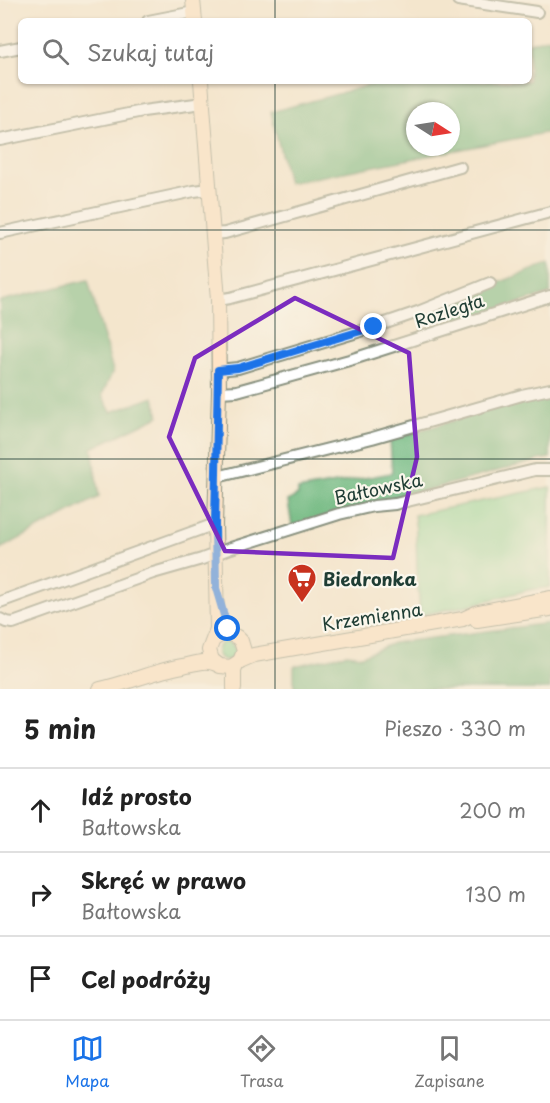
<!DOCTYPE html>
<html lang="pl">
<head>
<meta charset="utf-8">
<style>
  body { margin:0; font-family:"Playpen Sans",sans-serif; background:#f2f2f2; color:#222 }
  .compass { position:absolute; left:406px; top:102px; width:54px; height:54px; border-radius:50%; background:#fff; box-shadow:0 2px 4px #0004; rotate:102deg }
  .stop { position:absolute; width:18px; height:18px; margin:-14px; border:4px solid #1a73e8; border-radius:50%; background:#fff }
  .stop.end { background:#1a73e8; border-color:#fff; box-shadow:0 2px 6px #0008 }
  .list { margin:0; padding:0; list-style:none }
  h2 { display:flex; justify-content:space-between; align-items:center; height:78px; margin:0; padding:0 24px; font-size:26px }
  h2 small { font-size:20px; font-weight:400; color:#767676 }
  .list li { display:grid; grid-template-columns:39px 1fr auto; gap:18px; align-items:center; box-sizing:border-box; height:84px; padding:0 24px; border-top:2px solid #e0e0e0 }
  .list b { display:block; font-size:22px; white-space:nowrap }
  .list p { margin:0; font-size:20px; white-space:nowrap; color:#767676 }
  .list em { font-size:20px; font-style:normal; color:#767676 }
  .icon { flex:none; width:33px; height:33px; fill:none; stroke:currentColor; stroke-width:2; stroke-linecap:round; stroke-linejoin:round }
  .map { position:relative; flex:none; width:550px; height:689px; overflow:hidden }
  .search { position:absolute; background:#fff; box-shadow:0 2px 4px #0004; left:18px; right:18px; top:18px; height:66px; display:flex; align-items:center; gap:15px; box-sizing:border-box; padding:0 21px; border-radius:9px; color:#767676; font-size:22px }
  .sheet { height:330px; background:#fff }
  nav { display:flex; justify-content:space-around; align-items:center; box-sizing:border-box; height:84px; border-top:2px solid #e0e0e0; background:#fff; font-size:16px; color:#767676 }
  nav a { display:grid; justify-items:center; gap:3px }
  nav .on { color:#1a73e8 }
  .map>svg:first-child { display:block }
  .green { fill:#88d796; stroke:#548a65; stroke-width:1.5 }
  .forest { fill:#6eb87f; stroke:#467a5a; stroke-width:1.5; fill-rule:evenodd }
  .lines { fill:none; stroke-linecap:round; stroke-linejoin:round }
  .minor-casing { stroke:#8a9280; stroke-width:14 }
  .secondary-casing { stroke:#8a9280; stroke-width:16 }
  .minor { stroke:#fff; stroke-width:10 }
  .secondary { stroke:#ffe4c6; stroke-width:14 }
  .route { stroke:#1a73e8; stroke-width:8 }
  .marked { fill:none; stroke:#7b2cbf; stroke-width:4.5; stroke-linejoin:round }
  .grid { fill:none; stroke:#1f3d34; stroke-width:1.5; stroke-opacity:0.55 }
  .labels { text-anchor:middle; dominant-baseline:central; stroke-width:4.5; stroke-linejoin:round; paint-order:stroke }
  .street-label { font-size:18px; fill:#1f3d34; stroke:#fbf7ec }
  .poi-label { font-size:18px; font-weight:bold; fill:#1f3d34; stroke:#fbf7ec; text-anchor:start }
</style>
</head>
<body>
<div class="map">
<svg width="550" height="689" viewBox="0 0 550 689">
  <rect width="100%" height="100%" fill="#fbf7ec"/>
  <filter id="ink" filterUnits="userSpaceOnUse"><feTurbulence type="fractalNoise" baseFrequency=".0167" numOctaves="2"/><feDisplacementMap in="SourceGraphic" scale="12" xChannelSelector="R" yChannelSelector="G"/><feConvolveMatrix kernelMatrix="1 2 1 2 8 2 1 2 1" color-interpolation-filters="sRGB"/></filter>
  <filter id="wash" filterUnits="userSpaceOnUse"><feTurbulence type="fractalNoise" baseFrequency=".008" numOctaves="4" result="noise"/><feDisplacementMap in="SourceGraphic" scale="24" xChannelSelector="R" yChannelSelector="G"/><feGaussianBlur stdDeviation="1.35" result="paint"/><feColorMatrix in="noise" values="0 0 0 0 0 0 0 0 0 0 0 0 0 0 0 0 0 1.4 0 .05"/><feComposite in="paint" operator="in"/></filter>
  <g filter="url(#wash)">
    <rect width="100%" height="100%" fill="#f4e6cd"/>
    <g class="green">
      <polygon points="550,487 550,587 528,590 474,604 420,615 417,567 416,530 414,515"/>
      <circle cx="226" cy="651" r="9"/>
    </g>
    <g class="forest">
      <path d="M550,37V132L288,183L271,112L385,81H529V43ZM415,111H451V147H415Z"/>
      <polygon points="550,263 550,294 457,321 449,302"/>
      <polygon points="88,280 113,371 102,395 111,412 154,397 159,416 92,448 99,497 0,549 0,301"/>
      <polygon points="550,393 550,458 543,459 292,526 288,501 298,495 298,490 392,473 390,439"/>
      <polygon points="550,623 550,689 294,689 294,666 347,654 362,656 393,643"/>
    </g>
  </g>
  <g filter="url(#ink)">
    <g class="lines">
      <g class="minor-casing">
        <g id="minor">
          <polyline points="458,0 537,12"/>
          <polyline points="148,21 194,12"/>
          <polyline points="0,51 21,47"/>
          <polyline points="0,140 143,111 203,103"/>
          <polyline points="0,233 194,191 210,189"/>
          <polyline points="213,234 225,233 460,167"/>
          <polyline points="218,300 230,298 550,212"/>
          <polyline points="218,370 238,368 374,327 418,312 490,283"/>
          <polyline points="219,392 237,391 353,359 550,296"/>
          <polyline points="217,477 372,438 522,395 550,389"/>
          <polyline points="0,602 215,524"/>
          <polyline points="0,619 6,622 13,623 153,573 202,559 231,548 339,514 374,506 395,504 535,470 550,470"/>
        </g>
      </g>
      <g class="secondary-casing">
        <g id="secondary">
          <polyline points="193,0 195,21"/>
          <polyline points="201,81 218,300 219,392 215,524 217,629 209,650 212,660 220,666 231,667 240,661 244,651 241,641 237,637 227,633 222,634 214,639"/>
          <polyline points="477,620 550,609"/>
          <polyline points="240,661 254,655 463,619 478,612 550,598"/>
          <path d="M100,689C128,683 154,671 183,666C194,664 205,659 216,664"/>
          <polyline points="234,689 234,670 236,665"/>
        </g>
      </g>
      <use href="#minor" class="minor"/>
      <use href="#secondary" class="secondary"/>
    </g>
  </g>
  <g class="lines" filter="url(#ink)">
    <polyline class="route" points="228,629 216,588 215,524 218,370 238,368 374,327"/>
  </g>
  <path d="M0 0H550V689H0ZM295,298L409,353L417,457L393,558L225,551L169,437L195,358Z" fill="#f4e6cd" fill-opacity=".55" fill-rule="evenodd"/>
  <path class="marked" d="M295,298L409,353L417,457L393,558L225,551L169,437L195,358Z"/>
  <path class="grid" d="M275,0V21M275,81V689M0,230H550M0,459H550"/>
  <defs>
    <g id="supermarket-pin" transform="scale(1.5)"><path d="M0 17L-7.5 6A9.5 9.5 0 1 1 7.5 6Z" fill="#c8321e" stroke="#fbf7ec"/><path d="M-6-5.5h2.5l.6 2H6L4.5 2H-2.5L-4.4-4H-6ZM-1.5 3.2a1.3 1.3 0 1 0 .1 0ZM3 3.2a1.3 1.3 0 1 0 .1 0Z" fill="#fff"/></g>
  </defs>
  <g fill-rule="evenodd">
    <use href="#supermarket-pin" x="302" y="578"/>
  </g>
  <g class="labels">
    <g class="street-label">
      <text transform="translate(449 310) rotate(-18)">Rozległa</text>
      <text transform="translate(378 488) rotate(-12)">Bałtowska</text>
      <text transform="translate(372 616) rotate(-9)">Krzemienna</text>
    </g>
    <g class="poi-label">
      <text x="323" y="578">Biedronka</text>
    </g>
  </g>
</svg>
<svg class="compass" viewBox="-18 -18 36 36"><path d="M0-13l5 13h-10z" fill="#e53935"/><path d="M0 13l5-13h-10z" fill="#767676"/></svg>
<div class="stop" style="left:228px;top:629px"></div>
<div class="stop end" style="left:374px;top:327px"></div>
<div class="search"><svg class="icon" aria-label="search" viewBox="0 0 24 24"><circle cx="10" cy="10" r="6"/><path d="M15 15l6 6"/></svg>Szukaj tutaj</div>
</div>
<section class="sheet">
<h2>5 min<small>Pieszo · 330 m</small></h2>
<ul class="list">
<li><svg class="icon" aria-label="ahead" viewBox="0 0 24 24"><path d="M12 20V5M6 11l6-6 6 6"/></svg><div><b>Idź prosto</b><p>Bałtowska</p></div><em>200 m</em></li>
<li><svg class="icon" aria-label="right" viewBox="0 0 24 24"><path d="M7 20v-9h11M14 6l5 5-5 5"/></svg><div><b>Skręć w prawo</b><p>Bałtowska</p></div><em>130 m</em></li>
<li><svg class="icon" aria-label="arrive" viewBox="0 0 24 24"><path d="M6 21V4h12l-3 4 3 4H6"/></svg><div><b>Cel podróży</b></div></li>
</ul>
</section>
<nav>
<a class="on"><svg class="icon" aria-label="map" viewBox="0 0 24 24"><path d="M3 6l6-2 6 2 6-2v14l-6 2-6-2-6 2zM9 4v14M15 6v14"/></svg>Mapa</a>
<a><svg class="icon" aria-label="directions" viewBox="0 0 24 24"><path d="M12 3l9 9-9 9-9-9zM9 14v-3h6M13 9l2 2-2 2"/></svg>Trasa</a>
<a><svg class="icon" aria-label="saved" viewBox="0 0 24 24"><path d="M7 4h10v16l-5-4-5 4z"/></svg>Zapisane</a>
</nav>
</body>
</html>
